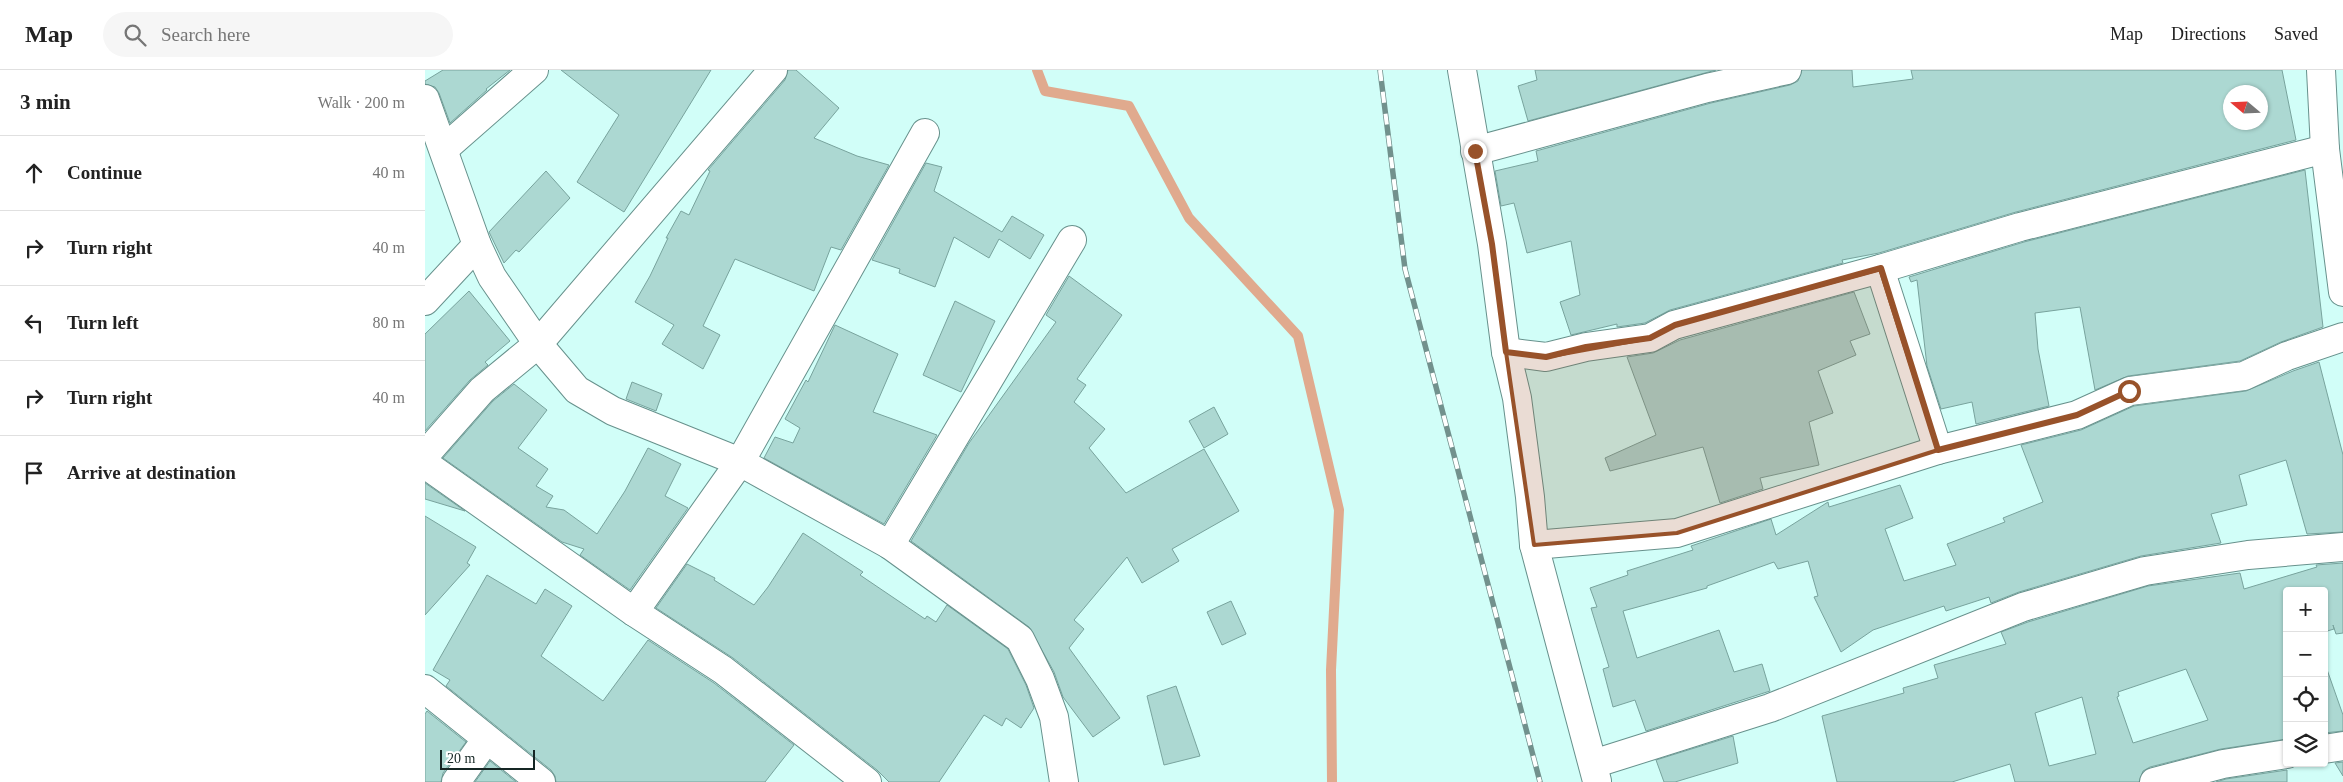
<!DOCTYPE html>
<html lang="en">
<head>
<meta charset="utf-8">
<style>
  body { margin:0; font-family:Georgia,serif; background:#f6f6f6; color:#222 }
  .controls { position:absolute; right:15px; bottom:15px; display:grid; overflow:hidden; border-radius:5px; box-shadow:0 1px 4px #0004 }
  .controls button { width:45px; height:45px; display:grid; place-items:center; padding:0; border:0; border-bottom:1px solid #e0e0e0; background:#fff; color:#222; font:25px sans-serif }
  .compass { position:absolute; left:1798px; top:15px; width:45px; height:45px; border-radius:50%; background:#fff; box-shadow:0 1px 4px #0004; rotate:289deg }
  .scale { position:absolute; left:15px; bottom:12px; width:95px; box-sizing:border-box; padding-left:5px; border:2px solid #152624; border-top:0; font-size:14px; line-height:18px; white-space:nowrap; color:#152624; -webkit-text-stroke:4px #fff; paint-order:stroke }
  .stop { position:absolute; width:15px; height:15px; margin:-11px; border:4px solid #98522a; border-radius:50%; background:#fff }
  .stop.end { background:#98522a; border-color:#fff; box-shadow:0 1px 5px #0008 }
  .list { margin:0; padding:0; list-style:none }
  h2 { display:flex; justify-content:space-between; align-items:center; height:65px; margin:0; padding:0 20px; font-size:21px }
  h2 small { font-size:16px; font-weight:400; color:#767676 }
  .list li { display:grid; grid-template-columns:32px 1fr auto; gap:15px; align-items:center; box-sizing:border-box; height:75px; padding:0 20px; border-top:1px solid #e0e0e0 }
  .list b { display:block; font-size:19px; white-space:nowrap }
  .list em { font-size:16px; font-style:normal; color:#767676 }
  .icon { flex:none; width:28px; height:28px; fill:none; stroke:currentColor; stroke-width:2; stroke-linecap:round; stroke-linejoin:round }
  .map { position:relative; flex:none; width:1918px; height:712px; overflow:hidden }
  header { display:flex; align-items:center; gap:30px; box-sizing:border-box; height:70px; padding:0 25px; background:#fff; border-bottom:1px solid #e0e0e0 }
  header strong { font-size:24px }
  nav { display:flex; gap:28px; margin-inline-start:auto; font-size:18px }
  .search { width:350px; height:45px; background:#f6f6f6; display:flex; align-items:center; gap:12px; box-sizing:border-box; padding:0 18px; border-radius:28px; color:#767676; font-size:19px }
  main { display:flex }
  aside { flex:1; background:#fff }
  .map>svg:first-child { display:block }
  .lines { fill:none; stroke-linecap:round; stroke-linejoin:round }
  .stream { stroke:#e0aa8e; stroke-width:10 }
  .building { fill:#acd8d2; stroke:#78a39d; fill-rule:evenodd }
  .minor-casing { stroke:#67918c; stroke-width:30 }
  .minor { stroke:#fff; stroke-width:28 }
  .rail-casing { stroke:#72918d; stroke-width:5.5 }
  .rail { stroke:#fff; stroke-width:4; stroke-dasharray:11; stroke-linecap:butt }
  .route { stroke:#98522a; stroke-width:6 }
  .marked { fill:#98522a; fill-opacity:0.2; stroke:#98522a; stroke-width:4; stroke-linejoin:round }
</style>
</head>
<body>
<header>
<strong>Map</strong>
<div class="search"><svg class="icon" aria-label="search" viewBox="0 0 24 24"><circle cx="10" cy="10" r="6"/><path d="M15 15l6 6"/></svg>Search here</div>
<nav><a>Map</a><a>Directions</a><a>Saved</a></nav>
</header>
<main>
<aside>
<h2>3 min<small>Walk · 200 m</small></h2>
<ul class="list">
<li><svg class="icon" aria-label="ahead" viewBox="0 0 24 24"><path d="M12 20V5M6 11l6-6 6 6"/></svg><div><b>Continue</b></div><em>40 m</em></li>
<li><svg class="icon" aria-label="right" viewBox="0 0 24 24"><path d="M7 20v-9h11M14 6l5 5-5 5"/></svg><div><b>Turn right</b></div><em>40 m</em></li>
<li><svg class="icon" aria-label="left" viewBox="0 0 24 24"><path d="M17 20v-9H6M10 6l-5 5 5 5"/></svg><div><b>Turn left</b></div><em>80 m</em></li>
<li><svg class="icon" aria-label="right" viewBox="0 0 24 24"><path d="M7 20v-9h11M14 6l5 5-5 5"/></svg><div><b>Turn right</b></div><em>40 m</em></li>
<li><svg class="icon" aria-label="arrive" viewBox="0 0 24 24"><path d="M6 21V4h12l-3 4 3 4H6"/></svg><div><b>Arrive at destination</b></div></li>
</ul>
</aside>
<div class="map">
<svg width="1918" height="712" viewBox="0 0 1918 712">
  <rect width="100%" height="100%" fill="#d1fef8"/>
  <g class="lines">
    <polyline class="stream" points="612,0 620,21 704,36 764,148 873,266 914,440 906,600 907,712"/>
  </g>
  <g class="building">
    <polygon points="18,0 85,0 61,19 62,20 25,53 14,23 10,17 0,14 0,11"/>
    <polygon points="136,0 286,0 199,142 152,112 194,45"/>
    <polygon points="363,0 371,0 414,38 389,68 432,86 464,95 416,180 406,177 389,221 310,189 278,256 295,265 278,299 237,274 249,255 210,232 225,206 243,168 241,168 256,141 264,145 285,101 283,100 360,10"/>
    <polygon points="1110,0 1291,0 1103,51 1093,16 1112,10"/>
    <path d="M1377,0H1427L1428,17L1488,9L1486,0H1857L1871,70L1591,142L1454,183L1417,190L1418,193L1245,240L1220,253L1192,257V254L1146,265L1135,232L1155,225L1146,171L1102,183L1089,133L1076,136L1070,101L1113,91L1111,81L1286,33L1365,15L1373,11ZM1806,22H1836V52H1806Z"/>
    <polygon points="501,93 517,97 509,121 577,162 587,146 619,165 605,189 574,169 564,188 529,167 510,217 474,203 475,199 447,190"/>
    <polygon points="1880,100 1898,257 1856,272 1815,291 1703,306 1670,320 1655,237 1610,243 1613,279 1624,336 1551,354 1547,332 1516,339 1502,296 1492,210 1486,212 1484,207 1599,172"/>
    <polygon points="121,101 145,128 94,182 91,180 79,193 64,162"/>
    <polygon points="644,206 697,245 652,309 661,315 649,332 680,359 664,378 701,423 779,379 814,441 747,479 754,491 717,513 702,487 649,550 659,559 644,578 695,648 668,667 638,627 629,602 604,557 486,471 544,373 631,252 621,245"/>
    <polygon points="44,221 85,271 60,292 63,295 45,310 0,361 0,264"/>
    <polygon points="1429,222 1445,264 1425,271 1431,285 1393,301 1408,343 1384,352 1394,395 1335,408 1338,419 1295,433 1278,377 1185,401 1180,388 1231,365 1202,287 1228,283 1255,270"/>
    <polygon points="530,231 570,251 536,322 498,305"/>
    <polygon points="410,255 473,284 448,342 512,365 459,454 339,388 350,367 368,373 375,358 360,349 381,310 383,312"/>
    <polygon points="1894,292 1918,385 1918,462 1882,464 1861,390 1814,405 1822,435 1786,444 1796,473 1716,486 1594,522 1566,533 1564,527 1521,541 1519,536 1448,560 1416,582 1389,527 1393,526 1383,491 1353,499 1349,492 1282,516 1282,518 1198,541 1212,588 1294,560 1309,602 1337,594 1345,621 1221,661 1210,630 1188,637 1178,599 1184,597 1166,538 1172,537 1165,518 1203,505 1202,501 1268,480 1266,476 1346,449 1351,465 1403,432 1404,437 1475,415 1488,448 1460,459 1479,511 1531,495 1522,474 1580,452 1578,448 1618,432 1596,375 1656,360 1709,336 1821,321 1868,301"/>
    <polygon points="207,312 237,324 231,341 201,329"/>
    <polygon points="89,314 122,340 93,378 123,399 111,416 128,426 121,437 139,440 172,464 200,421 223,378 256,394 240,426 263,438 205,520 155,485 159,479 137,472 18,388 68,331"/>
    <polygon points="789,337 803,364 779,378 764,351"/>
    <polygon points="0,413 40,441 0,429"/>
    <polygon points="0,446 51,477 42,493 45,495 0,545"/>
    <polygon points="378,463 438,502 435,505 500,549 502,546 511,552 522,535 583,579 601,615 609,638 596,658 581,648 577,656 559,645 514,712 464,712 452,700 308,588 231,538 262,494 290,508 289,510 329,535 343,517"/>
    <path d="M1918,493V563L1911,564L1908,555L1909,559L1899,562V521H1862V669L1796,679L1725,697L1718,701L1714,712H1590L1585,694L1527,712H1412L1397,646L1479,623L1478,618L1513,608L1509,595L1581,574L1576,562L1603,552L1723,516L1815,503L1819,519L1892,497L1891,495ZM1761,599L1783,650L1708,673L1692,627L1694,626L1693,622ZM1657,627L1671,684L1624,696L1610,643Z"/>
    <polygon points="62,505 111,534 120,519 147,536 116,586 178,631 223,570 289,613 369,675 340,712 131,712 130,706 126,700 21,616 25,610 8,600"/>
    <polygon points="806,531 821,564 797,575 782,542"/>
    <polygon points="1899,591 1918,645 1918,661 1899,663"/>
    <polygon points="751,616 775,686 739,695 722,626"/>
    <polygon points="2,641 41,672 18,703 16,712 0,712 0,644"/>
    <polygon points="1308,666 1313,693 1250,712 1239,712 1231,690"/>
    <polygon points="65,691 91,712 50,712"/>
    <polygon points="1918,692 1918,706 1910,693"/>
    <polygon points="1862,700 1862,712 1791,712 1801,709"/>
  </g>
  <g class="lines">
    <g class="minor-casing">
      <g id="minor">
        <polyline points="1037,0 1067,174 1081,282 1092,328 1105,427 1109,475 1172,711"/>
        <polyline points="1896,0 1900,79 1918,222"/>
        <polyline points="0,29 52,175 67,207 113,274 152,320 188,341 315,392 465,475 595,569 615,609 629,647 639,712"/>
        <polyline points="19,79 109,0"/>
        <polyline points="1050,81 1282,18 1362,0"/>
        <polyline points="1455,199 1513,380"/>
        <polyline points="0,231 52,175"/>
        <polyline points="1081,282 1121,287 1161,277 1225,268 1249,255 1455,199 1595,157 1900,79"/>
        <polyline points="0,385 57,320 113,274 348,0"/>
        <polyline points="0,394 209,542 298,600 442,712"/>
        <polyline points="465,475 647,170"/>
        <polyline points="1109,475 1252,463 1513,380 1652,345 1705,321 1819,306 1862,286 1918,267"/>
        <polyline points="209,542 315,392 500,63"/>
        <polyline points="0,619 116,712"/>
        <polyline points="1899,679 1918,676"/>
        <polyline points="1168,694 1345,638 1598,537 1720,501 1823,485 1918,477"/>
        <polyline points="31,712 61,670"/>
        <polyline points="1729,712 1798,694 1862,684"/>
      </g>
    </g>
    <use href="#minor" class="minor"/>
    <g class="rail-casing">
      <polyline id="rail" points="955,0 980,199 1115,712"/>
    </g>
    <use href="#rail" class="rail"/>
  </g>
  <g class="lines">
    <polyline class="route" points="1050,81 1067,174 1081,282 1121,287 1161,277 1225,268 1250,255 1456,198 1513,380 1652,345 1704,321"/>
  </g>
  <path class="marked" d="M1455,199L1513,380L1252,463L1109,475L1081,282L1121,287L1225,268L1249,255Z"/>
</svg>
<div class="controls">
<button>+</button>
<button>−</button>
<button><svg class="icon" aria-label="locate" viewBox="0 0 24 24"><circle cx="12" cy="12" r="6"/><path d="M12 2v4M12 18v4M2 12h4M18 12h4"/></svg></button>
<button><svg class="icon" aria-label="layers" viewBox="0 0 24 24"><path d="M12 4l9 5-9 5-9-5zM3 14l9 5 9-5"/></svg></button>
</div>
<svg class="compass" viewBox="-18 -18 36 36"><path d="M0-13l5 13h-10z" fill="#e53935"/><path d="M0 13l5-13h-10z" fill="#767676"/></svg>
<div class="scale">20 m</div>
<div class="stop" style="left:1704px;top:321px"></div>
<div class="stop end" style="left:1050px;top:81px"></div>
</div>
</main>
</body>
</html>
